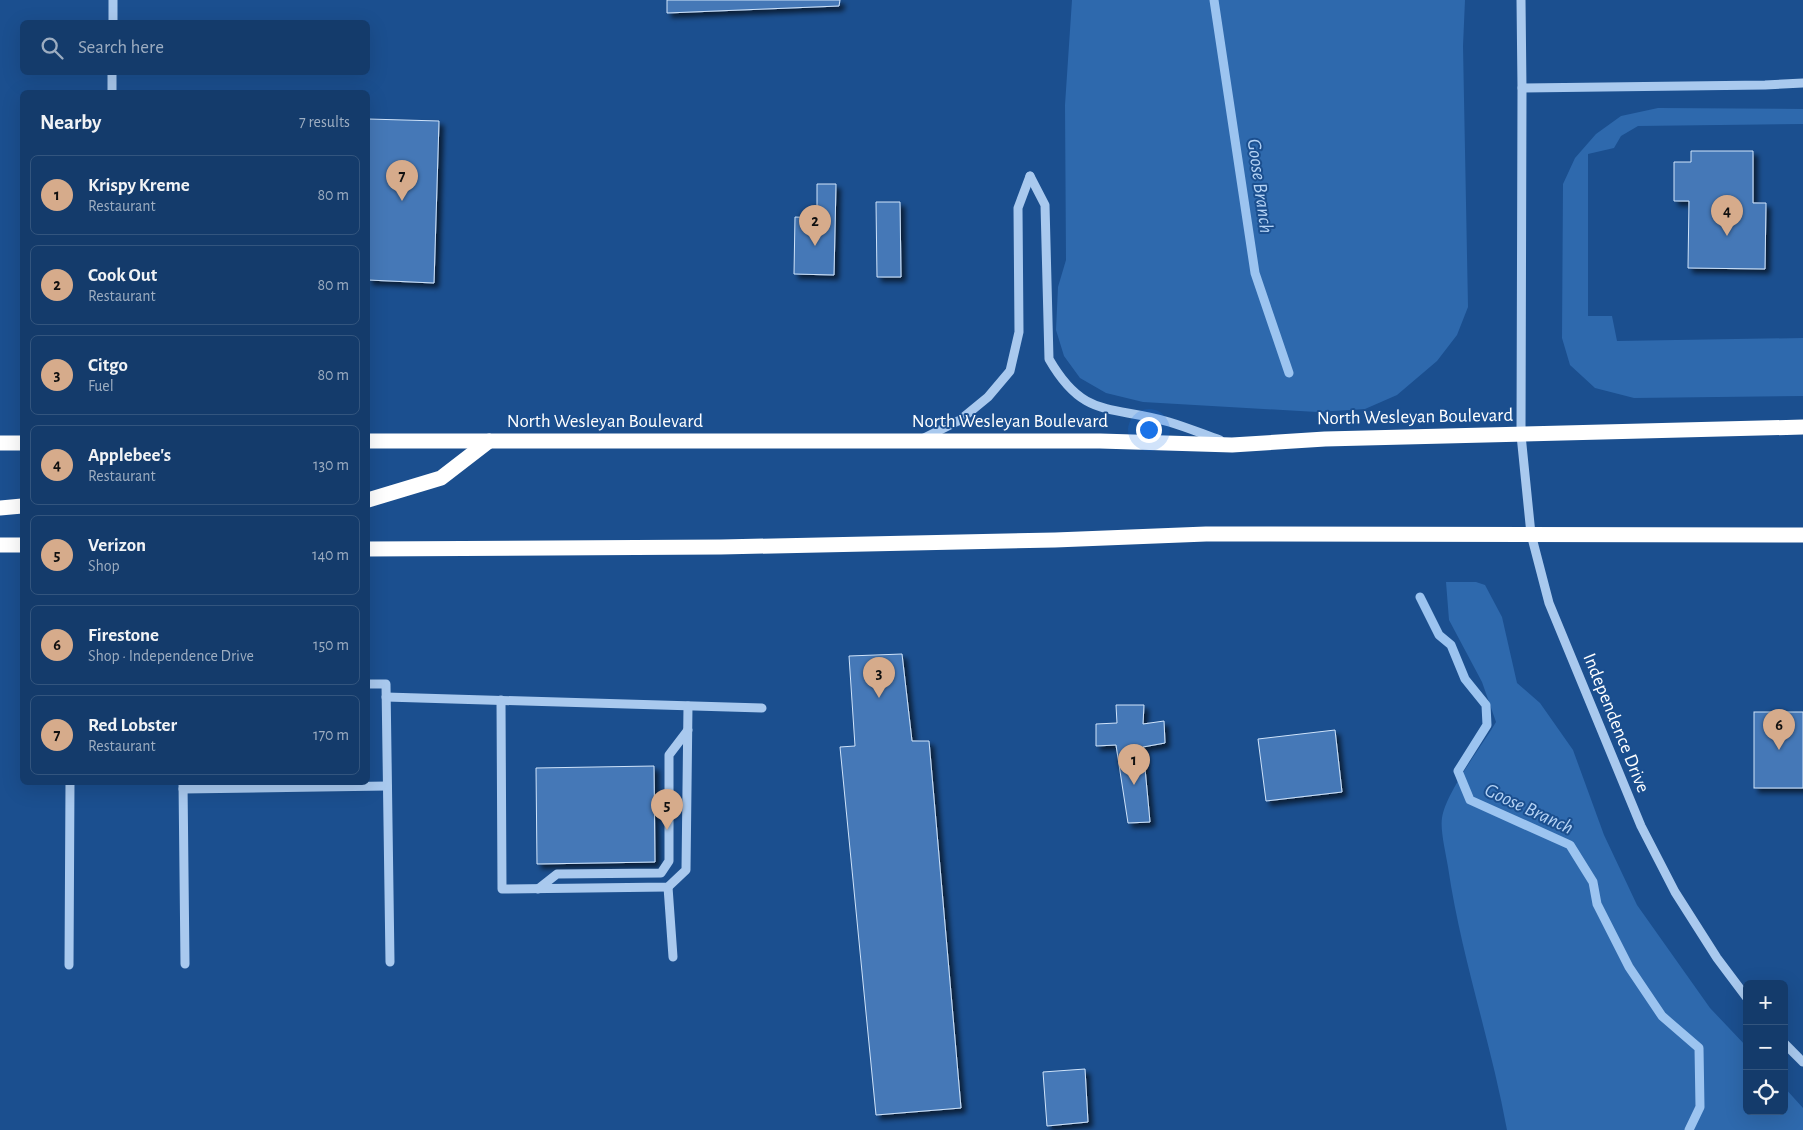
<!DOCTYPE html>
<html lang="en">
<head>
<meta charset="utf-8">
<style>
  body { margin:0; font-family:"Alegreya Sans",sans-serif; background:#214673; color:#f1f3f6 }
  .controls { position:absolute; right:15px; bottom:15px; display:grid; overflow:hidden; border-radius:8px; box-shadow:0 5px 20px #0002 }
  .controls button { width:45px; height:45px; display:grid; place-items:center; padding:0; border:0; border-bottom:1px solid #33557e; background:#143b6b; color:#f1f3f6; font:25px sans-serif }
  .you { position:absolute; left:1148px; top:429px; width:18px; height:18px; margin:-12px; border:4px solid #fff; border-radius:50%; background:#1a73e8; box-shadow:0 0 0 8px #1a73e833 }
  .badge { display:grid; place-items:center; width:32px; height:32px; border-radius:50%; background:#d6ab8b; color:#111; font-size:16px; font-weight:700 }
  .pin { position:absolute; translate:-50% -41px; filter:drop-shadow(0 1px 2px #0008) }
  .pin::after { content:''; position:absolute; top:26px; width:18px; height:15px; background:inherit; clip-path:polygon(0 0,100% 0,50% 100%) }
  .list { margin:0; padding:0; list-style:none }
  h2 { display:flex; justify-content:space-between; align-items:center; height:65px; margin:0; padding:0 20px; font-size:21px }
  h2 small { font-size:16px; font-weight:400; color:#9dadc1 }
  .list li { display:grid; grid-template-columns:32px 1fr auto; gap:15px; align-items:center; box-sizing:border-box; height:80px; margin:0 10px 10px; padding:0 10px; border:1px solid #33557e; border-radius:8px }
  .list b { display:block; font-size:19px; white-space:nowrap }
  .list p { margin:0; font-size:16px; white-space:nowrap; color:#9dadc1 }
  .list em { font-size:16px; font-style:normal; color:#9dadc1 }
  .icon { flex:none; width:28px; height:28px; fill:none; stroke:currentColor; stroke-width:2; stroke-linecap:round; stroke-linejoin:round }
  .map { position:relative; flex:none; width:1803px; height:1130px; overflow:hidden }
  .search { position:absolute; background:#143b6b; box-shadow:0 5px 20px #0002; left:20px; top:20px; width:350px; height:55px; display:flex; align-items:center; gap:12px; box-sizing:border-box; padding:0 18px; border-radius:8px; color:#9dadc1; font-size:19px }
  .panel { position:absolute; background:#143b6b; box-shadow:0 5px 20px #0002; left:20px; top:90px; width:350px; height:695px; border-radius:8px }
  .map>svg:first-child { display:block }
  .green { fill:#2e69ad }
  .lines { fill:none; stroke-linecap:round; stroke-linejoin:round }
  .stream { stroke:#9cc4f0; stroke-width:9 }
  .building { fill:#4478b7; stroke:#cfe3fa; filter:url(#shadow) }
  .minor { stroke:#a9c9ee; stroke-width:9 }
  .highway { stroke:#fff; stroke-width:15 }
  .labels { text-anchor:middle; dominant-baseline:central; stroke-width:4; stroke-linejoin:round; paint-order:stroke }
  .street-label { font-size:19px; fill:#fff; stroke:#1b4f8f }
  .water-label { font-size:20px; font-style:italic; fill:#b5d3f5; stroke:#1b4f8f }
</style>
</head>
<body>
<div class="map">
<svg width="1803" height="1130" viewBox="0 0 1803 1130">
  <defs>
    <filter id="shadow"><feDropShadow dx="4.5" dy="4.5" stdDeviation="2.5" flood-color="#0009"/></filter>
  </defs>
  <rect width="100%" height="100%" fill="#1b4f8f"/>
  <g class="green">
    <polygon points="1072,0 1465,0 1463,46 1468,307 1457,335 1437,361 1397,395 1365,409 1317,412 1143,402 1106,393 1080,378 1064,356 1056,330 1058,287 1066,260 1065,105"/>
    <polygon points="1658,108 1803,109 1803,124 1638,126 1621,136 1614,148 1588,154 1588,316 1612,316 1617,341 1803,338 1803,396 1634,398 1595,388 1570,365 1562,338 1563,184 1575,158 1596,134 1621,116"/>
    <path d="M1446,582H1476L1485,585L1502,617L1517,683L1540,703L1573,750L1604,835L1637,905L1710,1008L1747,1047V1111H1784V1087L1803,1108V1130H1507C1491,1042 1461,956 1448,867C1446,854 1440,830 1442,818C1446,792 1482,746 1496,722L1482,682L1449,620Z"/>
  </g>
  <g class="lines">
    <g class="stream">
      <polyline points="1214,0 1255,273 1289,373"/>
      <polyline points="1420,597 1439,635 1451,645 1465,679 1486,705 1487,725 1458,771 1470,800 1570,845 1593,882 1597,904 1629,967 1662,1016 1699,1048 1700,1107 1689,1130"/>
    </g>
  </g>
  <g class="building">
    <polygon points="667,0 840,0 839,6 667,13"/>
    <polygon points="368,119 439,121 434,283 368,280"/>
    <polygon points="1691,151 1753,151 1753,203 1766,203 1765,269 1688,268 1689,201 1674,201 1674,162 1691,162"/>
    <polygon points="817,184 836,184 834,275 794,274 795,217 817,218"/>
    <polygon points="876,202 900,202 901,277 877,277"/>
    <polygon points="902,654 912,741 929,741 961,1108 876,1115 840,747 855,746 849,656"/>
    <polygon points="1116,705 1144,705 1143,724 1164,721 1165,743 1143,747 1150,822 1128,823 1116,745 1096,746 1096,724 1117,723"/>
    <rect x="1754" y="712" width="49" height="76"/>
    <polygon points="1335,730 1342,792 1266,801 1258,739"/>
    <polygon points="654,766 655,862 537,864 536,768"/>
    <polygon points="1085,1069 1088,1122 1047,1126 1043,1072"/>
  </g>
  <g class="lines">
    <g class="minor">
      <polyline points="1521,0 1522,88 1765,85 1803,83"/>
      <polyline points="113,22 113,0"/>
      <polyline points="1522,88 1521,435 1531,534 1549,603 1641,826 1675,892 1717,958 1747,998"/>
      <polyline points="112,92 112,72"/>
      <path d="M1030,176L1045,205L1049,359C1084,420 1111,405 1169,422C1186,427 1203,434 1220,440"/>
      <polyline points="924,438 960,420 988,397 1010,371 1019,332 1018,208 1030,176"/>
      <polyline points="368,684 386,684 390,962"/>
      <polyline points="386,697 762,708"/>
      <polyline points="501,700 502,889 668,887 686,870 688,706"/>
      <polyline points="183,782 185,964"/>
      <polyline points="183,789 387,786"/>
      <polyline points="668,887 673,957"/>
      <polyline points="538,889 557,874 661,873 669,861 669,755 688,730"/>
      <polyline points="69,965 70,782"/>
      <polyline points="1784,1043 1803,1062"/>
    </g>
    <g class="highway">
      <polyline points="368,441 1100,441 1232,445 1325,439 1803,427"/>
      <polyline points="0,443 22,443"/>
      <polyline points="368,500 441,478 489,441"/>
      <polyline points="0,508 22,506"/>
      <polyline points="0,545 22,545"/>
      <polyline points="368,549 721,547 1055,540 1206,534 1803,535"/>
    </g>
  </g>
  <g class="labels">
    <g class="street-label">
      <text transform="translate(1415 417) rotate(-1)">North Wesleyan Boulevard</text>
      <text x="605" y="421">North Wesleyan Boulevard</text>
      <text x="1010" y="421">North Wesleyan Boulevard</text>
      <text transform="translate(1616 723) rotate(68)">Independence Drive</text>
    </g>
    <g class="water-label">
      <text transform="translate(1260 186) rotate(82)">Goose Branch</text>
      <text transform="translate(1529 809) rotate(25)">Goose Branch</text>
    </g>
  </g>
</svg>
<div class="controls">
<button>+</button>
<button>−</button>
<button><svg class="icon" aria-label="locate" viewBox="0 0 24 24"><circle cx="12" cy="12" r="6"/><path d="M12 2v4M12 18v4M2 12h4M18 12h4"/></svg></button>
</div>
<div class="you"></div>
<div class="pin badge" style="left:1134px;top:785px">1</div>
<div class="pin badge" style="left:815px;top:246px">2</div>
<div class="pin badge" style="left:879px;top:698px">3</div>
<div class="pin badge" style="left:1727px;top:236px">4</div>
<div class="pin badge" style="left:667px;top:830px">5</div>
<div class="pin badge" style="left:1779px;top:750px">6</div>
<div class="pin badge" style="left:402px;top:201px">7</div>
<div class="search"><svg class="icon" aria-label="search" viewBox="0 0 24 24"><circle cx="10" cy="10" r="6"/><path d="M15 15l6 6"/></svg>Search here</div>
<section class="panel">
<h2>Nearby<small>7 results</small></h2>
<ul class="list">
<li><span class="badge">1</span><div><b>Krispy Kreme</b><p>Restaurant</p></div><em>80 m</em></li>
<li><span class="badge">2</span><div><b>Cook Out</b><p>Restaurant</p></div><em>80 m</em></li>
<li><span class="badge">3</span><div><b>Citgo</b><p>Fuel</p></div><em>80 m</em></li>
<li><span class="badge">4</span><div><b>Applebee's</b><p>Restaurant</p></div><em>130 m</em></li>
<li><span class="badge">5</span><div><b>Verizon</b><p>Shop</p></div><em>140 m</em></li>
<li><span class="badge">6</span><div><b>Firestone</b><p>Shop · Independence Drive</p></div><em>150 m</em></li>
<li><span class="badge">7</span><div><b>Red Lobster</b><p>Restaurant</p></div><em>170 m</em></li>
</ul>
</section>
</div>
</body>
</html>
